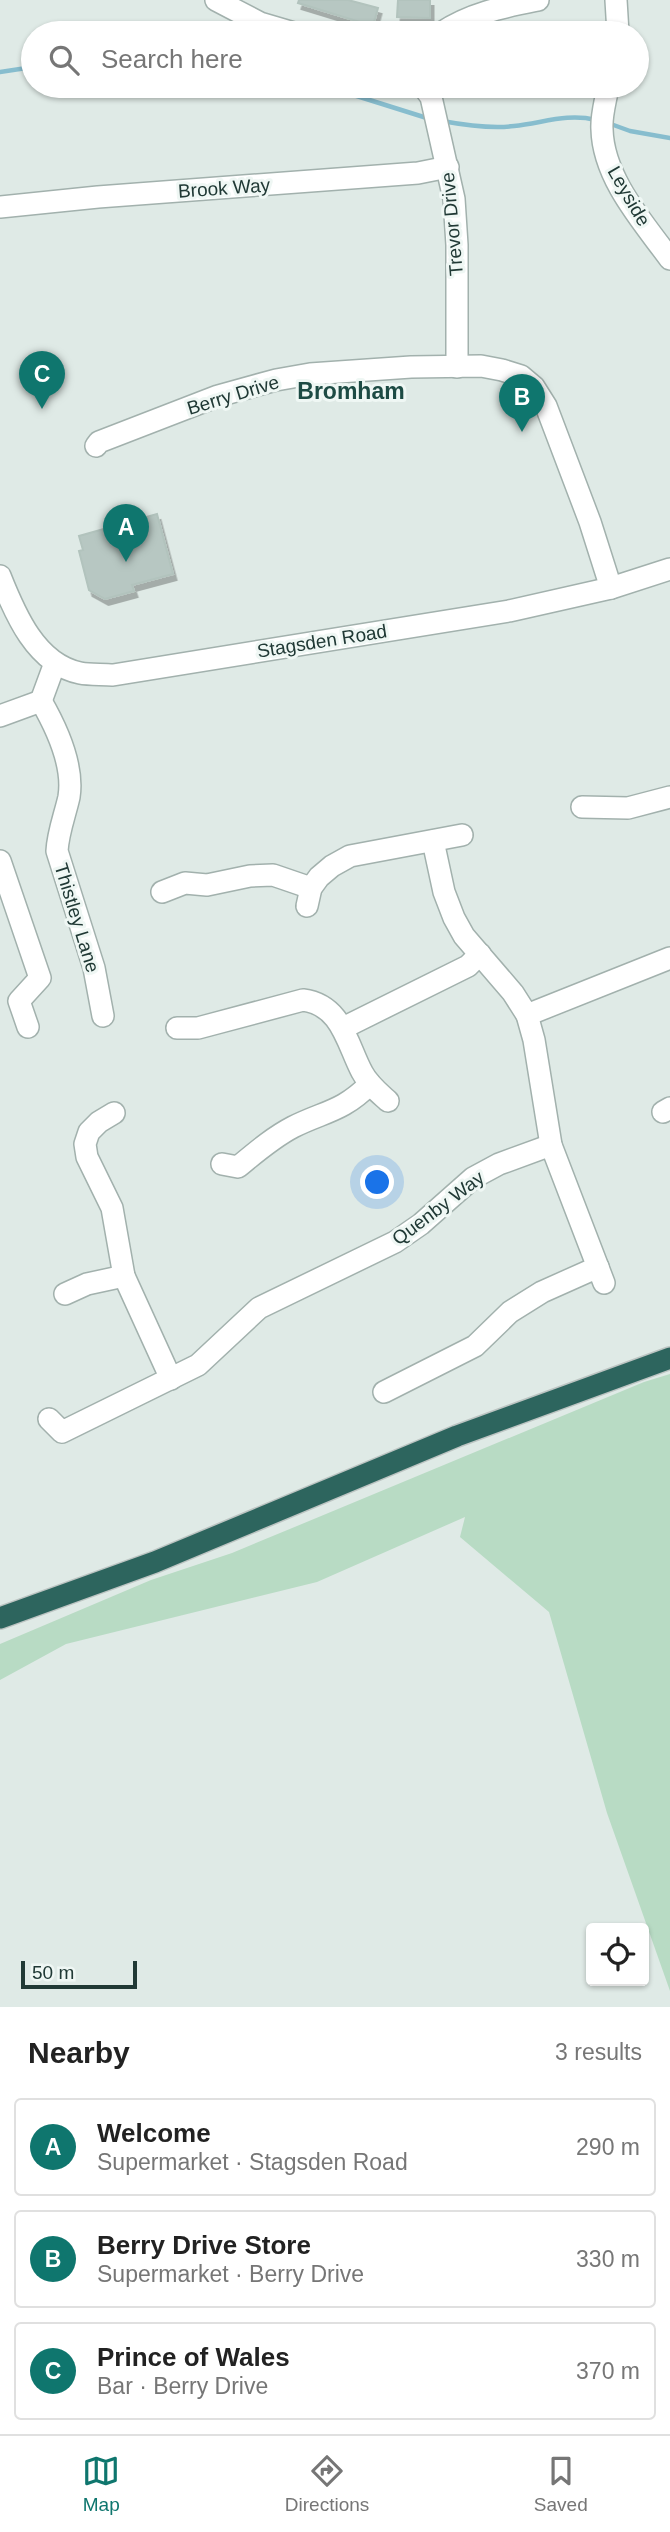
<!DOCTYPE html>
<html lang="en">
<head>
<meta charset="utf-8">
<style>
  body { margin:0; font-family:Arial,sans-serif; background:#f2f2f2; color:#222 }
  .controls { position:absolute; right:21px; bottom:21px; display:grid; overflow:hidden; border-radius:7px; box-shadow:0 2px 5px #0004 }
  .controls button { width:63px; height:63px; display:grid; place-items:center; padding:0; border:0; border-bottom:2px solid #e0e0e0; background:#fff; color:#222; font:35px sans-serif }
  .scale { position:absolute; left:21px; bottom:18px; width:116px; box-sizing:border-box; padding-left:7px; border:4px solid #203935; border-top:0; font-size:19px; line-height:24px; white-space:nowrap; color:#203935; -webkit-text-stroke:5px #eff7f4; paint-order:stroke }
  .you { position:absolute; left:378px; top:1183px; width:24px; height:24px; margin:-18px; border:5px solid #fff; border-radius:50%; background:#1a73e8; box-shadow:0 0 0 10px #1a73e833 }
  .badge { display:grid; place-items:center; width:46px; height:46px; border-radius:50%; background:#0f766e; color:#fff; font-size:23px; font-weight:700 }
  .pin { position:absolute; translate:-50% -58px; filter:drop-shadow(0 2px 4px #0008) }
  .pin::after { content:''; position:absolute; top:37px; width:24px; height:21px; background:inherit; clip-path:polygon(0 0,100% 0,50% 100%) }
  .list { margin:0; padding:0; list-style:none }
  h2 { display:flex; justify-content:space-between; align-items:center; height:91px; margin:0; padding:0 28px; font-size:30px }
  h2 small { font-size:23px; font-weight:400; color:#767676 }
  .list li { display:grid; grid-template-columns:46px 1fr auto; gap:21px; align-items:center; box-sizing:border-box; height:98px; margin:0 14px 14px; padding:0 14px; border:2px solid #e0e0e0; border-radius:7px }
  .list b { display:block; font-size:26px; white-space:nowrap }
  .list p { margin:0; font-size:23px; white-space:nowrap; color:#767676 }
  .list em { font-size:23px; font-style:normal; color:#767676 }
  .icon { flex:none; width:38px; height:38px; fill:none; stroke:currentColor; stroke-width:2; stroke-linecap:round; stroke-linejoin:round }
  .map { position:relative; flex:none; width:670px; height:2007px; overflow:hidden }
  .search { position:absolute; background:#fff; box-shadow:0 2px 5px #0004; left:21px; right:21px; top:21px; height:77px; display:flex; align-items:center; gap:18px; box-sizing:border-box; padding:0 24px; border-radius:38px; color:#767676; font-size:26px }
  .sheet { height:427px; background:#fff }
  nav { display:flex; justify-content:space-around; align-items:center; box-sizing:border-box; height:98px; border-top:2px solid #e0e0e0; background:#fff; font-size:19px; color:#767676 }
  nav a { display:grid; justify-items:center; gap:4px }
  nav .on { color:#0f766e }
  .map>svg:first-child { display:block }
  .green { fill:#b8dbc4 }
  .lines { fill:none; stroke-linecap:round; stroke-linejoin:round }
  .stream { stroke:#87bdce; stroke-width:4.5 }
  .building { fill:#b7c7c2; stroke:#b2c3bd; stroke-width:2; filter:url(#shadow) }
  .minor-casing { stroke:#a2b1ad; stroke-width:24 }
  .highway-casing { stroke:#bcc4c2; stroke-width:24 }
  .minor { stroke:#fff; stroke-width:21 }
  .highway { stroke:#2d655e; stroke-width:21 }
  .labels { text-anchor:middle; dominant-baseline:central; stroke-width:6; stroke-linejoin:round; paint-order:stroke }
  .street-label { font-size:19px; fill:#203935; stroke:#eff7f4 }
  .quarter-label { font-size:23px; font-weight:bold; fill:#1d4b44; stroke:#eff7f4 }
</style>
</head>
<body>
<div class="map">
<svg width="670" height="2007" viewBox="0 0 670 2007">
  <defs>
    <filter id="shadow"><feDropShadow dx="3.5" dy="6" stdDeviation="0" flood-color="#0004"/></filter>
  </defs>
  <rect width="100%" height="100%" fill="#dfeae6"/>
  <polygon class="green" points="670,1374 670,1991 607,1813 549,1612 460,1537 465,1517 317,1582 66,1644 0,1680 0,1644 151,1580 232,1553 644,1382"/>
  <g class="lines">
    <g class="stream">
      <polyline points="0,72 33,67"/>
      <polyline points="317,86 344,92 430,119"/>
      <path d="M442,121C464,125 492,129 514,126C543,123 567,113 596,120"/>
      <polyline points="608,123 630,131 670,138"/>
    </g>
  </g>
  <g class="building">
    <polygon points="299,0 348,0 378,8 373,26 298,3"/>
    <polygon points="398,0 430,0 430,18 397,17"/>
    <polygon points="157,514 173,574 132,585 134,591 105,599 89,590 79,551 83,550 79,536"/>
  </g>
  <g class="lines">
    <g class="minor-casing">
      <g id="minor">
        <polyline points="216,0 260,23 294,33"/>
        <polyline points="616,0 618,33"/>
        <path d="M441,33C471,13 503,7 538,0"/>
        <polyline points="423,86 431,97 454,199 457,245 457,367"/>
        <path d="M608,86C606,100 601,115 602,129C603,178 643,222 670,259"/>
        <polyline points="0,207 98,197 418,173 448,167"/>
        <polyline points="96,446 99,442 218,396 276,380 310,374 411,367 481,366 502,370 521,376 534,387 546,406 590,522 611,588"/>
        <path d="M0,576C15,614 36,664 80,673C90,675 102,674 113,675L509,611L611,588L670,569"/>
        <path d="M41,701C56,727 74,766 69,797C65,815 58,832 57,851L94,968L103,1016"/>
        <polyline points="41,701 55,663"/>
        <polyline points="0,716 41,701"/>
        <polyline points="582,807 628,808 670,797"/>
        <polyline points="433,841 444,892 454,918 464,936 513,993 527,1015 534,1040 551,1145 604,1283"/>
        <polyline points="0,861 40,978 19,1001 28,1027"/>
        <polyline points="162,892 185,883 207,885 250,876 273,875 311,888"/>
        <polyline points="307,906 311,888 319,877 332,866 350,856 462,835"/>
        <polyline points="527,1015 670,958"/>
        <path d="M177,1028H198L303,1000C342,1005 347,1044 362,1072C368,1084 378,1092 388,1101"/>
        <polyline points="343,1028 468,966 480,954"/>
        <polyline points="663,1112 670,1108"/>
        <polyline points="114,1113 99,1122 89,1132 85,1144 87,1157 112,1208 124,1276 171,1379"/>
        <path d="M222,1164L238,1167C255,1153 272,1138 293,1127C325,1111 342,1112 370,1084"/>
        <polyline points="65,1294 87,1284 124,1276"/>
        <polyline points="384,1392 475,1346 510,1312 542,1292 598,1267"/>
        <polyline points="49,1419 62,1432 198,1365 259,1308 395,1242 421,1224 473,1178 499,1164 551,1145"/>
      </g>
    </g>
    <g class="highway-casing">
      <polyline id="highway" points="0,1618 155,1562 457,1436 670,1358"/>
    </g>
    <use href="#minor" class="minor"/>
    <use href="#highway" class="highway"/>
  </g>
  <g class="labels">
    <g class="street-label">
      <text transform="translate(224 188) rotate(-4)">Brook Way</text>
      <text transform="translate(629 196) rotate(60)">Leyside</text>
      <text transform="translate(452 224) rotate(-95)">Trevor Drive</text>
      <text transform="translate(233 395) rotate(-17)">Berry Drive</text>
      <text transform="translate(322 641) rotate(-9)">Stagsden Road</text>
      <text transform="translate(77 918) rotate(73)">Thistley Lane</text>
      <text transform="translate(438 1208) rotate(-37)">Quenby Way</text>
    </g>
    <g class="quarter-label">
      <text x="351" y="391">Bromham</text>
    </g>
  </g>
</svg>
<div class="controls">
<button><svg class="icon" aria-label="locate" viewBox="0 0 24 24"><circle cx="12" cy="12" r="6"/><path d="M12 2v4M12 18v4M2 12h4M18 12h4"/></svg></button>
</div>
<div class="scale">50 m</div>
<div class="you"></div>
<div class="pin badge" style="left:126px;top:562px">A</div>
<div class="pin badge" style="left:522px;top:432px">B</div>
<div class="pin badge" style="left:42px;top:409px">C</div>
<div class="search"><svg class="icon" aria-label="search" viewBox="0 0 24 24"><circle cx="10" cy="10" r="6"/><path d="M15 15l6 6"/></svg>Search here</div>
</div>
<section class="sheet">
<h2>Nearby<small>3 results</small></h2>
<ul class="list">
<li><span class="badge">A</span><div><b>Welcome</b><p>Supermarket · Stagsden Road</p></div><em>290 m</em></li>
<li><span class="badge">B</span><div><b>Berry Drive Store</b><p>Supermarket · Berry Drive</p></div><em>330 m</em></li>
<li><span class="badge">C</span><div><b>Prince of Wales</b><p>Bar · Berry Drive</p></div><em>370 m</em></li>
</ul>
</section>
<nav>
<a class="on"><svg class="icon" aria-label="map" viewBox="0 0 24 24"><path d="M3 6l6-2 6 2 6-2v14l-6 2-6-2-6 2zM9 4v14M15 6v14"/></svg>Map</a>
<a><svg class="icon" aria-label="directions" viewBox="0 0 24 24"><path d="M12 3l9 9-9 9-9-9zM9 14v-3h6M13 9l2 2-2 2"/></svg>Directions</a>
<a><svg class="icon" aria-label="saved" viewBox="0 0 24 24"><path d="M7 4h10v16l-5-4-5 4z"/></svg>Saved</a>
</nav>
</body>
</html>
